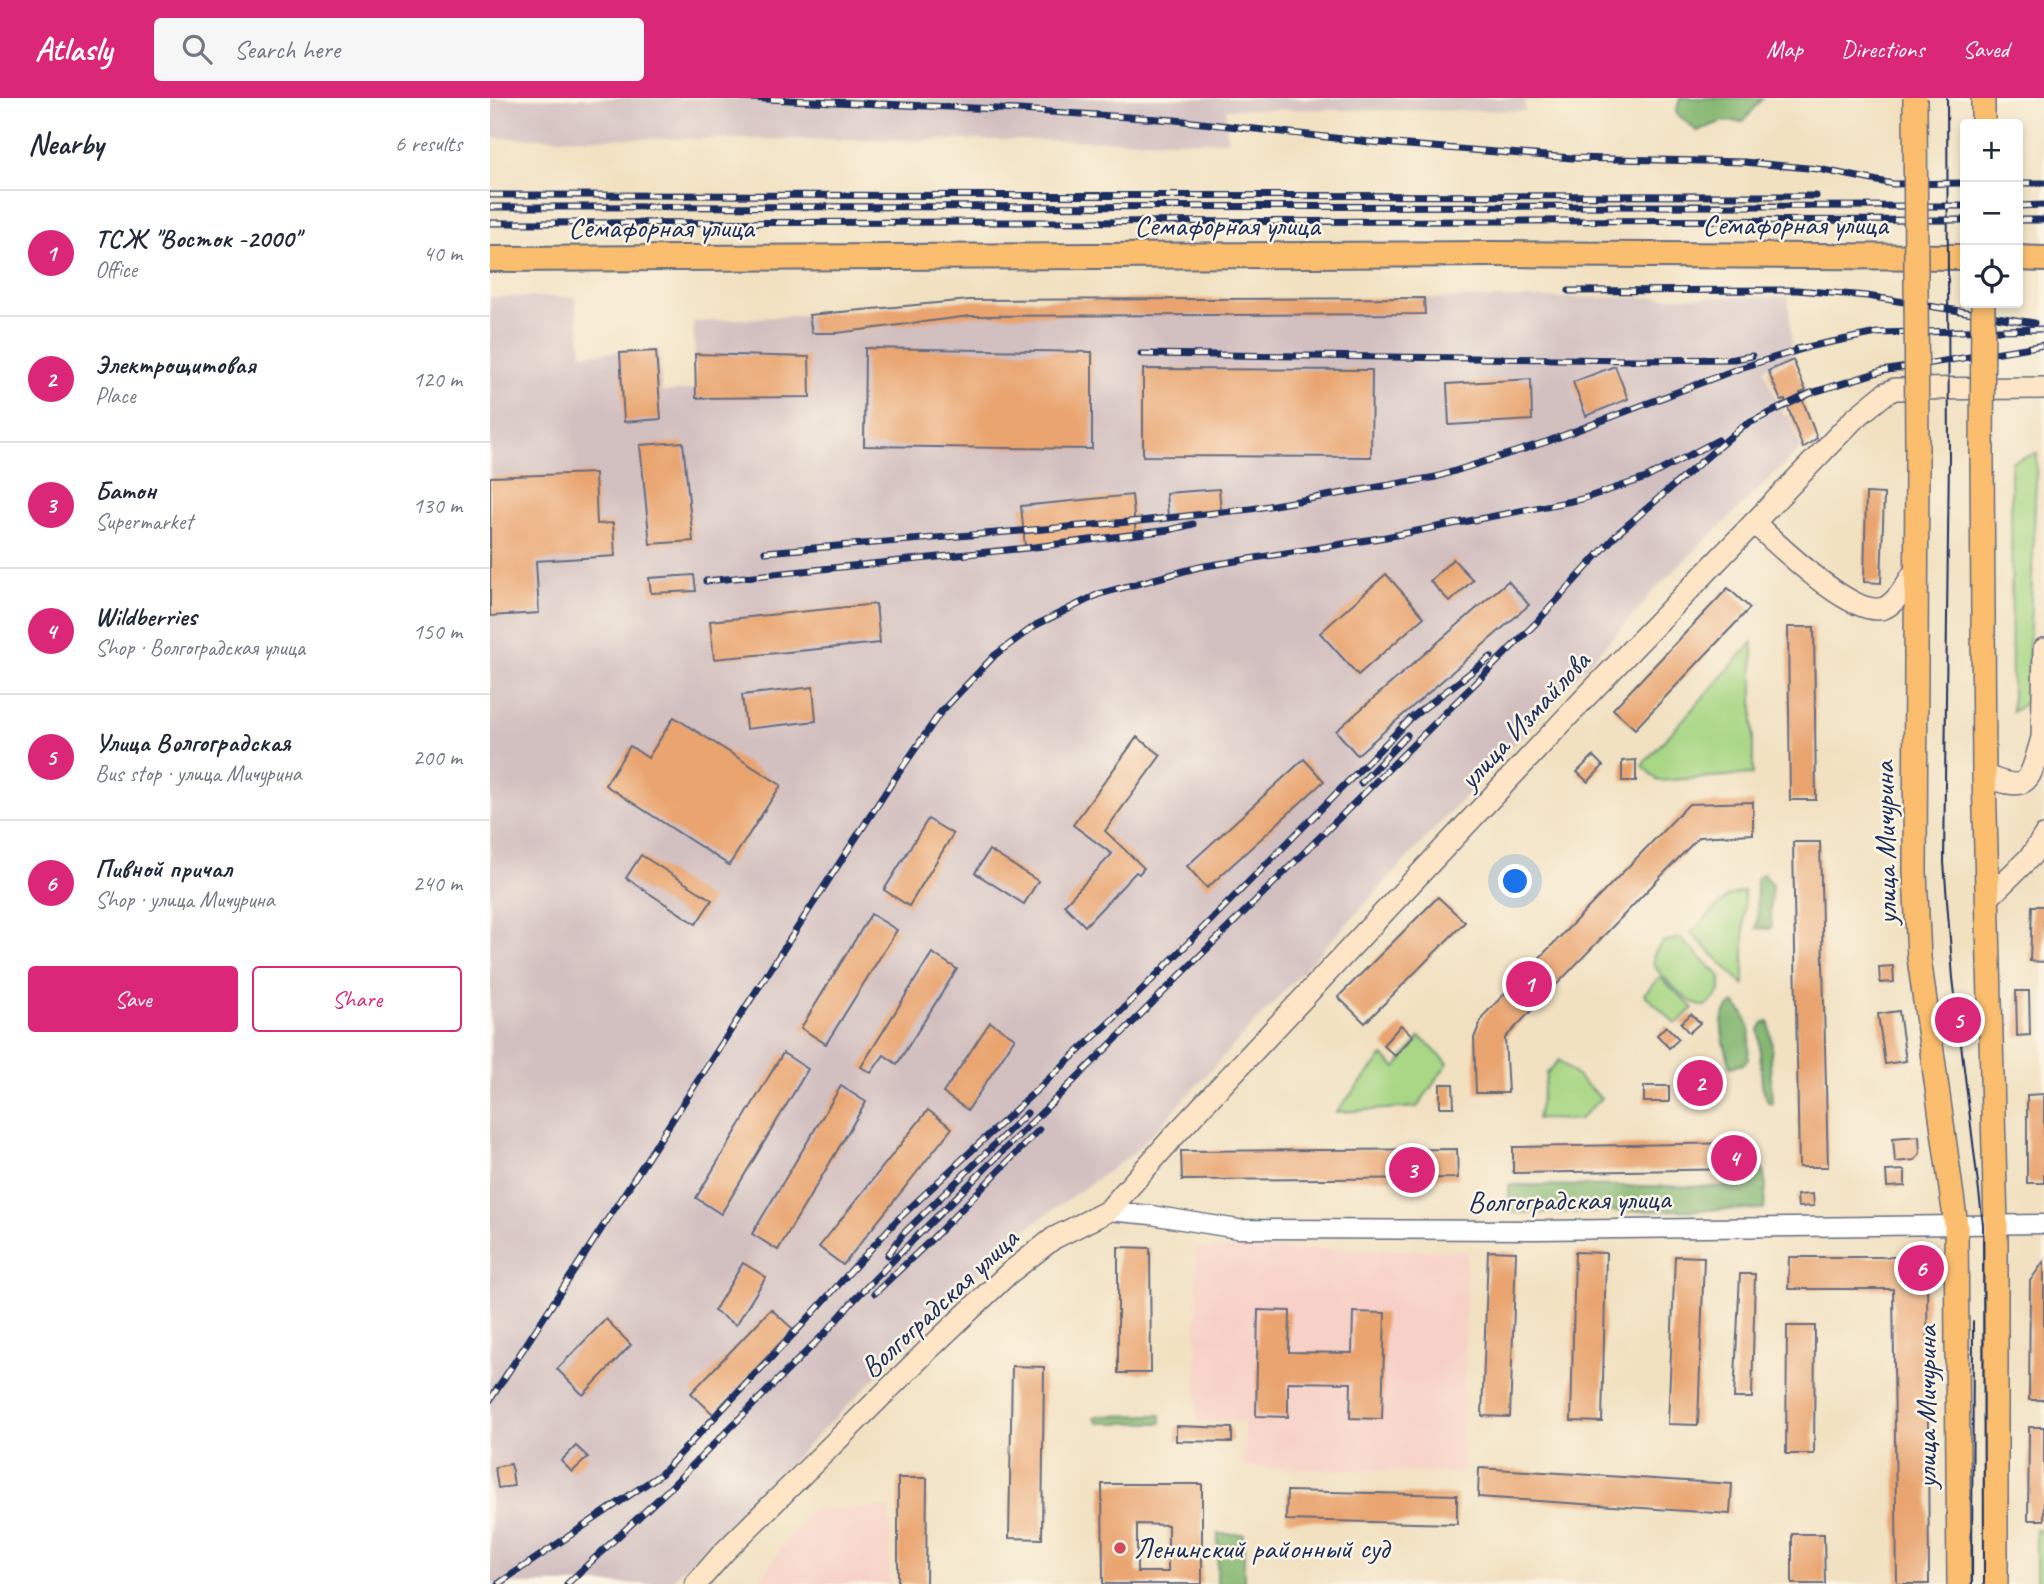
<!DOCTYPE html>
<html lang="en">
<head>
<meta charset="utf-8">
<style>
  body { margin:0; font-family:Caveat,sans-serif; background:#f6f6f7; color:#1f2937 }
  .controls { position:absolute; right:21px; top:21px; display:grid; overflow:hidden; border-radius:7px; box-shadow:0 4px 10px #0003 }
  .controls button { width:63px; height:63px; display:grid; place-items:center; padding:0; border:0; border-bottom:2px solid #e0e1e3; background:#fff; color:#1f2937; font:35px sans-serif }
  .you { position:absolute; left:1026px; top:784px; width:24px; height:24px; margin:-18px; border:5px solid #fff; border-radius:50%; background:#1a73e8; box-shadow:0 0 0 10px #1a73e833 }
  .badge { display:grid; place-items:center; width:46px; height:46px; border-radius:50%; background:#db2777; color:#fff; font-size:23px; font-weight:700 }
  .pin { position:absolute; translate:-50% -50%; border:4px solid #fff; box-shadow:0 2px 7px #0006 }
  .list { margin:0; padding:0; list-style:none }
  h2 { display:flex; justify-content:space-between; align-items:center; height:91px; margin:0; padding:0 28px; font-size:30px }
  h2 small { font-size:23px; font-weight:400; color:#747a83 }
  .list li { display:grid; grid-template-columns:46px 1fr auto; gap:21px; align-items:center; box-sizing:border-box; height:126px; padding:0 28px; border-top:2px solid #e0e1e3 }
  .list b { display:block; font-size:26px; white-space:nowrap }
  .list p { margin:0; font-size:23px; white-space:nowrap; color:#747a83 }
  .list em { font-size:23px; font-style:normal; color:#747a83 }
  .actions { display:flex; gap:14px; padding:21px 28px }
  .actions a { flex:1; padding:16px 0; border:2px solid #db2777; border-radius:7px; text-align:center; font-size:24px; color:#db2777 }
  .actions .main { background:#db2777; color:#fff }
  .icon { flex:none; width:38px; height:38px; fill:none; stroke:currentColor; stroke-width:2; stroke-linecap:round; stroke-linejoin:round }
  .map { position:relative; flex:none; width:1554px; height:1486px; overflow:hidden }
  header { display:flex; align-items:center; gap:42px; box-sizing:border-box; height:98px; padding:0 35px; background:#db2777; color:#fff }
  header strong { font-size:33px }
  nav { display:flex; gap:38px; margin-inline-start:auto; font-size:24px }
  .search { width:490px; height:63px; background:#f6f6f7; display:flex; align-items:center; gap:18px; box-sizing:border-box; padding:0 24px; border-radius:7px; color:#747a83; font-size:26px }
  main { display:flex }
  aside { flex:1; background:#fff }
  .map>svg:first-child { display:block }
  .built { fill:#f7d1c8 }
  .industrial { fill:#d2bfc0 }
  .green { fill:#a9d785; stroke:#628372; stroke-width:2 }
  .forest { fill:#86b872; stroke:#507468; stroke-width:2 }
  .building { fill:#e9a470; fill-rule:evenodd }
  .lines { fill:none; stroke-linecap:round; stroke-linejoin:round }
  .tertiary-casing { stroke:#666d81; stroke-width:21 }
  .secondary-casing { stroke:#666d81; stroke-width:24 }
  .primary-casing { stroke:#666d81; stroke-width:26 }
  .trunk-casing { stroke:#666d81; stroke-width:28 }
  .tertiary { stroke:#fff; stroke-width:18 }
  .secondary { stroke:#fde5c5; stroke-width:21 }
  .primary { stroke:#fbbe6e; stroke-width:23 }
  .trunk { stroke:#fbbe6e; stroke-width:24 }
  .tram { stroke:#1b2f5e; stroke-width:2 }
  .rail-casing { stroke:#1b2f5e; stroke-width:7 }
  .rail { stroke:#fcf5e5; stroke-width:4.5; stroke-dasharray:13; stroke-linecap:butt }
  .primary-bridge-casing { stroke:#666d81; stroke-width:26; stroke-linecap:butt }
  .primary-bridge { stroke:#fbbe6e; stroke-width:23 }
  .poi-dot { fill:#d1495b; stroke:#fcf5e5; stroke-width:2.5 }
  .labels { text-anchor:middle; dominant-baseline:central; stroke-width:5; stroke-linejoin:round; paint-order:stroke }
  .street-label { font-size:30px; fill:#1b2f5e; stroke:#fcf5e5 }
  .poi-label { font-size:30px; fill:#1b2f5e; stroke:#fcf5e5; text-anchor:start }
</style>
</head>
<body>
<header>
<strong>Atlasly</strong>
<div class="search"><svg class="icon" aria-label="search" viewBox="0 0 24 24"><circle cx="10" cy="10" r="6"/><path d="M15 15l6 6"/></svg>Search here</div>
<nav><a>Map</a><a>Directions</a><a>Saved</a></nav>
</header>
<main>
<aside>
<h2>Nearby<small>6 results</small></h2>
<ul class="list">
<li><span class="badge">1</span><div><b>ТСЖ &quot;Восток -2000&quot;</b><p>Office</p></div><em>40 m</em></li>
<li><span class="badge">2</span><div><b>Электрощитовая</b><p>Place</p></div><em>120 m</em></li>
<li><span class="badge">3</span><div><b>Батон</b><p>Supermarket</p></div><em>130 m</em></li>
<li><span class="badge">4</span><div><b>Wildberries</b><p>Shop · Волгоградская улица</p></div><em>150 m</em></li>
<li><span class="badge">5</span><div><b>Улица Волгоградская</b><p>Bus stop · улица Мичурина</p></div><em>200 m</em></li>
<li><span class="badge">6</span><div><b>Пивной причал</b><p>Shop · улица Мичурина</p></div><em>240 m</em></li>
</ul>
<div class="actions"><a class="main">Save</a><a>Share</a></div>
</aside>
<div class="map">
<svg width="1554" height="1486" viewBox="0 0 1554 1486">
  <rect width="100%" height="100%" fill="#fcf5e5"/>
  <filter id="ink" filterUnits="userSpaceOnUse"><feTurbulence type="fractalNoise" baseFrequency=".0143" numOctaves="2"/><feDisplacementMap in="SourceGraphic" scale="14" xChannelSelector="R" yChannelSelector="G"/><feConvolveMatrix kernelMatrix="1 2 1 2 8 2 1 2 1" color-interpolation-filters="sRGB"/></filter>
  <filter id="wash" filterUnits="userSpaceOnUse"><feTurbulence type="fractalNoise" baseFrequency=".00686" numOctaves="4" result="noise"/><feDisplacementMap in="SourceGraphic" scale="28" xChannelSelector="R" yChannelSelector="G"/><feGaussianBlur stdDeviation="1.57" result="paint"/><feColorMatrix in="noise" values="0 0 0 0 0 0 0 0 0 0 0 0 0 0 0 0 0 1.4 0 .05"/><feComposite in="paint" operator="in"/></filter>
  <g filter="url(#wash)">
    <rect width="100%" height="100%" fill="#f1e1c1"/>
    <g class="built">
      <polygon points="706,1150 977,1153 972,1375 754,1369 755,1324 707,1324"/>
      <polygon points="400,1409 400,1486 266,1486 319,1412"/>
    </g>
    <g class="industrial">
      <polygon points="0,0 1035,0 1035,13 736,11 737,43 0,40"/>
      <polygon points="0,199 85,199 92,256 169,251 172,294 206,291 203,224 319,217 479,202 1298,199 1303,259 1274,271 1294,318 1299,317 1311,350 1160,496 1154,505 644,1055 534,1132 178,1486 0,1486"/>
    </g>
    <g class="green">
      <polygon points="1547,355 1537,604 1522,614 1521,364"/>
      <polygon points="1263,544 1263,676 1168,683 1152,667"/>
      <polygon points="1254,793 1254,887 1201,835 1238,798"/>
      <path d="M1190,840L1231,879L1230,893C1226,899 1220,907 1213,908C1202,909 1165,874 1163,863C1163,855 1168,850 1173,844Z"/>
      <polygon points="1170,879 1203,910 1186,926 1154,896"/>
      <polygon points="930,939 958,965 927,1009 846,1014 893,958 906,970"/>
      <polygon points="1069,962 1111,1000 1089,1022 1047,1021 1057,975"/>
      <polygon points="1546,1432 1554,1433 1554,1486 1546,1486"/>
    </g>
    <g class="forest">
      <polygon points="1190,0 1273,0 1253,24 1234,23 1207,33 1186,15"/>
      <path d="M1273,776L1282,786L1280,809L1282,828L1280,831L1266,830C1271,814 1264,797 1267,781Z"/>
      <path d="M1244,905L1254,916L1260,933L1258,961L1253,966L1240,969C1237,948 1221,920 1244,905Z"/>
      <polygon points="1279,924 1282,950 1280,962 1282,1005 1278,1004 1272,987 1269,932 1273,925"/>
      <polygon points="1268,1068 1273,1072 1276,1087 1274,1111 1019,1115 1019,1087 1252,1089 1254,1079"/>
      <polygon points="671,1317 671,1325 608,1325 604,1320 607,1318"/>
      <polygon points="728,1436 754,1436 754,1486 727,1486"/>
    </g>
    <g id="blocks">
      <g class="building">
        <polygon points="934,200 935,216 480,218 347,235 322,235 319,217 479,202"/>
        <polygon points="375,250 602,254 602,351 374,348"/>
        <polygon points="166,253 171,321 134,324 130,255"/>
        <polygon points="205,256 319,259 320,299 206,300"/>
        <polygon points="1303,262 1316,293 1310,295 1327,340 1313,350 1295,302 1291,303 1278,273"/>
        <polygon points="1125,268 1138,301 1096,318 1083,284"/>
        <polygon points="653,271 882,272 881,359 653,358"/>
        <polygon points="1041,281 1042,322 959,327 957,286"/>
        <polygon points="193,344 203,443 160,446 150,347"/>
        <polygon points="105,375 107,426 123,425 125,458 46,463 49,515 0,518 0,379"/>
        <polygon points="729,391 731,413 678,418 676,395"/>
        <polygon points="1376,395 1394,396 1391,485 1374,484"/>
        <polygon points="642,397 646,438 535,448 531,408"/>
        <polygon points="963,461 983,482 960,504 940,483"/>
        <polygon points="896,476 934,519 868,577 830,535"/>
        <polygon points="204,477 206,493 161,495 159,480"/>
        <polygon points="1018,483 1039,507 867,657 846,633"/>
        <polygon points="1238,490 1260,510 1145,631 1123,611"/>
        <polygon points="386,506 390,545 224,561 220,523"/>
        <polygon points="1298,529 1324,529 1326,702 1300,702"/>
        <polygon points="323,589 326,623 256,631 252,597"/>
        <polygon points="184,619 291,687 239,767 115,687 140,648 158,660"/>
        <polygon points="647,639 671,657 615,733 654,770 649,776 646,774 595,828 574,807 622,756 583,727"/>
        <polygon points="1103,658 1113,668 1098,684 1087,674"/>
        <polygon points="814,661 834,683 717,790 697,768"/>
        <polygon points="1146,662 1146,683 1132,683 1132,663"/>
        <polygon points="1263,704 1263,736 1209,739 1015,940 1018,995 986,995 984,940 993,918 1199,706"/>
        <polygon points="438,721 463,736 419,808 394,792"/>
        <polygon points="1303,744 1330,744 1338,1069 1309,1069"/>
        <polygon points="499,752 548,783 534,806 485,775"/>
        <polygon points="151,757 222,802 206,826 136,780"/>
        <polygon points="948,799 975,824 875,925 848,899"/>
        <polygon points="1542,808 1554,808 1554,864 1540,863"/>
        <polygon points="381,816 407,832 336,946 311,930"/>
        <polygon points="442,855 467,871 407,966 394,957 381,975 371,969"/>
        <polygon points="1403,868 1404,884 1390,885 1389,869"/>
        <polygon points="1526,893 1539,893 1540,937 1527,938"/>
        <polygon points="1409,913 1416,963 1395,966 1388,916"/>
        <polygon points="1201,916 1210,925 1199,935 1191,925"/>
        <polygon points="500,924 525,940 478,1012 453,995"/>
        <polygon points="911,927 923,938 905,958 893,947"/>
        <polygon points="1176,928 1189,941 1179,950 1167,937"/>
        <polygon points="293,955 318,971 231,1116 206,1100"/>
        <polygon points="950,986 963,986 964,1009 950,1009"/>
        <polygon points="351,988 376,1004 288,1152 262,1136"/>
        <rect x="1154" y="988" width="25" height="16"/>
        <polygon points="1554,996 1554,1085 1537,1085 1537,997"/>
        <polygon points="438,1012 462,1030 353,1167 329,1149"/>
        <polygon points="1429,1038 1430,1055 1425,1062 1405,1064 1403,1040"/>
        <polygon points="1248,1045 1248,1071 1023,1075 1023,1049"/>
        <polygon points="967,1051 968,1080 692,1082 691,1053"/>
        <polygon points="1415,1072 1415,1088 1397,1089 1396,1073"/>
        <polygon points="1323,1096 1324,1108 1308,1109 1307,1097"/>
        <polygon points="628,1149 660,1150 661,1275 628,1275"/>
        <polygon points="998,1153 1026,1154 1020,1319 992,1318"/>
        <polygon points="1085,1154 1116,1155 1112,1324 1081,1323"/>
        <polygon points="1185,1158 1214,1159 1208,1327 1178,1326"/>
        <polygon points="1299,1159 1426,1159 1437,1174 1439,1486 1407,1486 1403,1191 1298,1191"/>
        <polygon points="1554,1163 1554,1302 1539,1302 1540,1183"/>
        <polygon points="253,1165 276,1179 246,1227 224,1213"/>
        <polygon points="1250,1176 1265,1176 1262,1300 1244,1300"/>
        <polygon points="281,1211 303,1231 223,1316 201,1295"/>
        <polygon points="768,1212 800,1213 799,1254 862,1255 863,1214 895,1215 892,1321 860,1320 861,1285 798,1284 798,1319 766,1318"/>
        <polygon points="116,1221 141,1247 93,1297 67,1271"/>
        <polygon points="1297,1228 1325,1228 1324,1356 1296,1356"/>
        <polygon points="522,1268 554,1269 552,1441 519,1440"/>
        <polygon points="686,1328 742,1330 742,1344 686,1343"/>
        <polygon points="1539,1329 1554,1329 1554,1422 1538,1422"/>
        <polygon points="86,1348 98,1359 82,1374 71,1363"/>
        <polygon points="21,1366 24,1388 8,1390 5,1369"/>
        <polygon points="989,1370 1242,1386 1240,1416 988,1399"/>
        <polygon points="408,1380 437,1380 436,1486 408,1486"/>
        <path d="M612,1386H712V1486H613ZM647,1426L678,1427V1474H647Z"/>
        <polygon points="797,1393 967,1397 967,1426 796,1422"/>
        <polygon points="1302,1436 1334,1436 1335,1486 1302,1486"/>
      </g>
    </g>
  </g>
  <g filter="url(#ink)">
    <use href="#blocks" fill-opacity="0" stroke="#666d81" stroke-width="2"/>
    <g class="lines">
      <g class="tertiary-casing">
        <polyline id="tertiary" points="618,1113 661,1117 748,1131 1047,1132 1554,1126"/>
      </g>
      <g class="secondary-casing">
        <g id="secondary">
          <path d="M1264,425C1288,446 1362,521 1394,510C1408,504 1417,485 1425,473"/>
          <polyline points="1554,551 1552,641 1554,660"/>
          <path d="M1494,677C1540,696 1539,684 1551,643"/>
          <polyline points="1499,799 1541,758 1554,738"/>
          <polyline points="206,1486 233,1455 440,1250 518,1176 564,1140 618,1113 684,1038 1093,602 1364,321 1396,295 1405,291 1554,290"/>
        </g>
      </g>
      <g class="primary-casing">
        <g id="primary">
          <polyline points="1493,26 1493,0"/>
          <polyline points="1427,357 1425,774 1429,860 1466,1127 1469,1486"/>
          <polyline points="1492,357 1494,677 1506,1127 1506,1486"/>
        </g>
      </g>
      <g class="trunk-casing">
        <g id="trunk">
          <polyline points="1528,160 1554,161"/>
          <polyline points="0,161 1005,156 1475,159"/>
        </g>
      </g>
      <use href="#tertiary" class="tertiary"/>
      <use href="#secondary" class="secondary"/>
      <use href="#primary" class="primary"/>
      <use href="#trunk" class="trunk"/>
      <g class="tram">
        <polyline points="1457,0 1459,357 1454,764 1463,880 1493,1127 1494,1486"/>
        <polyline points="1482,1486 1483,1224"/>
      </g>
      <g class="rail-casing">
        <g id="rail">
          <polyline points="255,0 529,12 685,22 880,44 1082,60 1254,64 1328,71 1403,86 1475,85"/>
          <polyline points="1528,85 1554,85"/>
          <polyline points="0,97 1326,98"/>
          <polyline points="1528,108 1554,107"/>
          <polyline points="0,109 1475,108"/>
          <polyline points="1528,122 1554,122"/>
          <polyline points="0,125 1475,122"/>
          <polyline points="1079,193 1307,192 1377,198 1544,225"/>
          <polyline points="1307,251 1387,235 1554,231"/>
          <polyline points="651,256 1148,262 1244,261 1262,258"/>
          <polyline points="275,454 650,423 761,411 946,379 1056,344 1250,270 1316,250"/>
          <polyline points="216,483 537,450 679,432 703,426"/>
          <polyline points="871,685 917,637"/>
          <polyline points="398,1157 413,1136 537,1015"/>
          <polyline points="385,1195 442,1141 549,1032"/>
          <polyline points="0,1302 401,686 450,615 505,557 546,527 609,496 709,469 896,439 1092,401 1156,380 1228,342"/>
          <polyline points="8,1486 171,1376 312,1227 406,1123 623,921 921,620 1001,559"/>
          <polyline points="77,1486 180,1390 336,1234 365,1201 422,1143 1046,525 1127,436 1253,328 1321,295 1392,273 1554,247"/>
        </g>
      </g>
      <use href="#rail" class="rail"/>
      <g class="primary-bridge-casing">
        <g id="primary-bridge">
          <polyline points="1425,0 1427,357"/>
          <polyline points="1492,357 1493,205"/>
        </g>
      </g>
      <use href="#primary-bridge" class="primary-bridge"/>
    </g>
  </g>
  <circle class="poi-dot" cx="630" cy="1450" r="7"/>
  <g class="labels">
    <g class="street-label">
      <text x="1305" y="126">Семафорная улица</text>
      <text x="737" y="127">Семафорная улица</text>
      <text x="171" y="129">Семафорная улица</text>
      <text transform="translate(1034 622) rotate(-47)">улица Измайлова</text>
      <text transform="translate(1395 745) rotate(-91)">улица Мичурина</text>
      <text transform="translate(1079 1102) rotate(-1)">Волгоградская улица</text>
      <text transform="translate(449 1205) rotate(-43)">Волгоградская улица</text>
      <text transform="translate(1436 1309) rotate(-90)">улица Мичурина</text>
    </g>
    <g class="poi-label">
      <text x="644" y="1450">Ленинский районный суд</text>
    </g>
  </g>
</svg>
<div class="controls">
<button>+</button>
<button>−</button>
<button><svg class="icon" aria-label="locate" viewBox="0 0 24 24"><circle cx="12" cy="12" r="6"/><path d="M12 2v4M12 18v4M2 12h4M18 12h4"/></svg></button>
</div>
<div class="you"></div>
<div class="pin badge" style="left:1039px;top:886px">1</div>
<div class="pin badge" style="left:1210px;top:985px">2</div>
<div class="pin badge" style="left:922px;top:1072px">3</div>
<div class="pin badge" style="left:1244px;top:1060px">4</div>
<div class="pin badge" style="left:1468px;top:922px">5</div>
<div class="pin badge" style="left:1431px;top:1170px">6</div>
</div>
</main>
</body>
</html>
